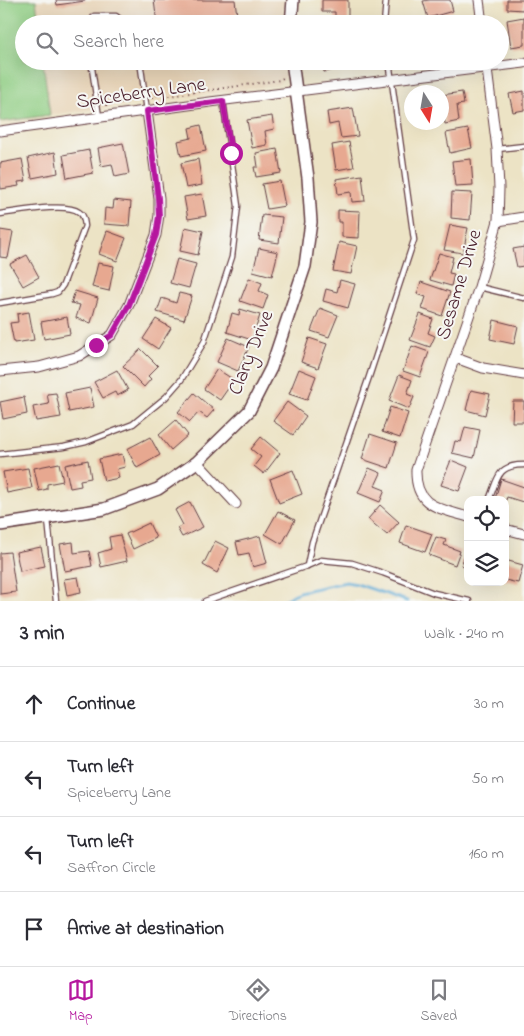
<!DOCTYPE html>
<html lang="en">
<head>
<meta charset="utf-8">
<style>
  body { margin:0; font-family:"Indie Flower",sans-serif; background:#f7f7f7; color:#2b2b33 }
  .controls { position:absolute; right:15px; bottom:15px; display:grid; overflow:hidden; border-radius:10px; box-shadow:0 5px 20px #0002 }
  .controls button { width:45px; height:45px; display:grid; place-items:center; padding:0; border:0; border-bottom:1px solid #e1e1e2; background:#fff; color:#2b2b33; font:25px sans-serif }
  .compass { position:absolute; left:404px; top:85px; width:45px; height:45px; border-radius:50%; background:#fff; box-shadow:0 5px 20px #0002; rotate:169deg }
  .stop { position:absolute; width:15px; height:15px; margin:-11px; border:4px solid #b5179e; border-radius:50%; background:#fff }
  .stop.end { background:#b5179e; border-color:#fff; box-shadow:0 1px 5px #0008 }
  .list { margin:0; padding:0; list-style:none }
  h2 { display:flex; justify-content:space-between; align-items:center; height:65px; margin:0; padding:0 20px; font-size:21px }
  h2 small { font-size:16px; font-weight:400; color:#7c7c81 }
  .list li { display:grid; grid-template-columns:32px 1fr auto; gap:15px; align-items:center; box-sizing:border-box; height:75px; padding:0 20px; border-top:1px solid #e1e1e2 }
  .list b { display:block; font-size:19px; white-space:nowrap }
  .list p { margin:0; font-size:16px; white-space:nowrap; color:#7c7c81 }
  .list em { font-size:16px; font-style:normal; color:#7c7c81 }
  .icon { flex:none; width:28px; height:28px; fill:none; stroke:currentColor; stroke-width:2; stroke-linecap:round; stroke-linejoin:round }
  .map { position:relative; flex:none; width:524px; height:601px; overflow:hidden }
  .search { position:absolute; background:#fff; box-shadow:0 5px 20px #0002; left:15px; right:15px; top:15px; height:55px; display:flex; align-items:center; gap:12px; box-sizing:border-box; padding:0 18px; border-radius:28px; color:#7c7c81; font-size:19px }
  .sheet { height:365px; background:#fff }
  nav { display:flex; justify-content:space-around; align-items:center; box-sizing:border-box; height:70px; border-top:1px solid #e1e1e2; background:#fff; font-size:14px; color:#7c7c81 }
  nav a { display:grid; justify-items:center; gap:2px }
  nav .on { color:#b5179e }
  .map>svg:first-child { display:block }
  .built { fill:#e8d4b7 }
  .green { fill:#8fcd83; stroke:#6c7657 }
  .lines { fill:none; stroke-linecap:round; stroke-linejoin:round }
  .stream { stroke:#59a7d2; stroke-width:3 }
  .building { fill:#e7a890 }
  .service-casing { stroke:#623c42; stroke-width:7 }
  .minor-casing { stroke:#623c42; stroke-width:11 }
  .tertiary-casing { stroke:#623c42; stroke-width:14 }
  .path { stroke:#623c42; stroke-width:2; stroke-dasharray:1 4; stroke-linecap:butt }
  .service { stroke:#fff; stroke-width:4.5 }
  .minor { stroke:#fff; stroke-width:9 }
  .tertiary { stroke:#fff; stroke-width:11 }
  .route { stroke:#b5179e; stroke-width:6 }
  .labels { text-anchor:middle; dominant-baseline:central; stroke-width:4; stroke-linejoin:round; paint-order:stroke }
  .street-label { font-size:20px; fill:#4a1f2b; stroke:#f6f6f2 }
</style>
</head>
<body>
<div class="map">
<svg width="524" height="601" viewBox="0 0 524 601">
  <rect width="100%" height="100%" fill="#f6f6f2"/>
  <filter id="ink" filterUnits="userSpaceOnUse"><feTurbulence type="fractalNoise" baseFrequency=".02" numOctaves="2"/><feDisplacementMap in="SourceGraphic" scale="10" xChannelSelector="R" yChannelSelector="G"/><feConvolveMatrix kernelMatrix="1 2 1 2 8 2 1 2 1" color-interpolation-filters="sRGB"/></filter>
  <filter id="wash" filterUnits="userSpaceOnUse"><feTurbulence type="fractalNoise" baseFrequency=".0096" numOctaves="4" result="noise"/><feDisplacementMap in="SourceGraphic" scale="20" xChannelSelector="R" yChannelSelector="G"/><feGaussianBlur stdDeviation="1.12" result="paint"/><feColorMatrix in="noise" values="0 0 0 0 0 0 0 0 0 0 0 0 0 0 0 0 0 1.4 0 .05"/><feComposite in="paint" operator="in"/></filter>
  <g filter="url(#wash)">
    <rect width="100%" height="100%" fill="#ece3c5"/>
    <g class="built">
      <polygon points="36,0 284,0 283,24 39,24"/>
      <polygon points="43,61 283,61 286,78 277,85 50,115"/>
    </g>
    <polygon class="green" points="0,0 36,0 39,24 24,24 24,61 43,61 50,115 0,122"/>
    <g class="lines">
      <polyline class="stream" points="284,601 284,600 299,592 346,582 357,584 407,601"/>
    </g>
    <g id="blocks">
      <g class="building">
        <polygon points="56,0 85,0 85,1 57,5"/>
        <polygon points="154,0 235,0 238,24 187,24 186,20 157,24"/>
        <polygon points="322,0 348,0 348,23 335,23 335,12 322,12"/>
        <polygon points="429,0 450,0 453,11 428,18 423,1"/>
        <polygon points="507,0 524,0 523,10 507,9"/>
        <polygon points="524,17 524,45 511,47 507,20"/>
        <polygon points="322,61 338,61 339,69 324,72"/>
        <polygon points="347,61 359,61 360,66 348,68"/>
        <polygon points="524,91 524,110 513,112 509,94"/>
        <polygon points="462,92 464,104 457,105 459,121 445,124 442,95"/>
        <polygon points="353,108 358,136 341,138 338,123 329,125 327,112"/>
        <polygon points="272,116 274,129 265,131 267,145 252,148 247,120"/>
        <polygon points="201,125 206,151 181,156 178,141 191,138 189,128"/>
        <polygon points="468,129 472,148 450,153 446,133"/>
        <polygon points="349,142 354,167 336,170 332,145"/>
        <polygon points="123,143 129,174 115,177 112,164 101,166 98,148"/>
        <polygon points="277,149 281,173 256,177 254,167 258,167 256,153"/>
        <polygon points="89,150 93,173 67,178 63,155"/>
        <polygon points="55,152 58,173 32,178 28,158"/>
        <polygon points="22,159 26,181 18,182 19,186 1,189 0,182 0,163"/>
        <polygon points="198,159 202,185 186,188 181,163"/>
        <polygon points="471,159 473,185 455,186 452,161"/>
        <polygon points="362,175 365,201 352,202 351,192 338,194 336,179"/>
        <polygon points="280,181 285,206 267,209 262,184"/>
        <polygon points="452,192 472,193 470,220 451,218"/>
        <polygon points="202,194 206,216 188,219 184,197"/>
        <polygon points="114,200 131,202 129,226 104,224 105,208 113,209"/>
        <polygon points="338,210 360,211 359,238 342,237 342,222 338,222"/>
        <polygon points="262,215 282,217 279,243 259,240"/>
        <polygon points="450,225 468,228 463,253 444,250"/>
        <polygon points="185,227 203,231 198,255 180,251"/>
        <polygon points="0,230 13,232 8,258 0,257"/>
        <polygon points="107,231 126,238 117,261 99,254"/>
        <polygon points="339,242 357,246 351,274 333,271"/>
        <polygon points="524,247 524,266 517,267 513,249"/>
        <polygon points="259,248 278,252 272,276 253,271"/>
        <polygon points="439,253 453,257 449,273 454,274 451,286 430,280"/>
        <polygon points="27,255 39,277 23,286 10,264"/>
        <polygon points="177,259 196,264 189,288 170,283"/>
        <polygon points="98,263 114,266 109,291 92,287"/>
        <polygon points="249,278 262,283 259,291 268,295 263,309 240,301"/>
        <polygon points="340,280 355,284 348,308 323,301 326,289 337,292"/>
        <polygon points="421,282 450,292 442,316 422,309 426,297 417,294"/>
        <polygon points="75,291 98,298 91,323 76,318 80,305 71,303"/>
        <polygon points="179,293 192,296 184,320 157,312 162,298 176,303"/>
        <polygon points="320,308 338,315 329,337 311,331"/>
        <polygon points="240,309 260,315 252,340 227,332 232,313 239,315"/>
        <polygon points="29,312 34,340 14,343 10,323 18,322 17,314"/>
        <polygon points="420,314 433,319 428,333 435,336 430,347 410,340"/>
        <polygon points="67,317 70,334 44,339 41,322"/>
        <polygon points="156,319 171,328 158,349 143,339"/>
        <polygon points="494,320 518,326 514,344 490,339"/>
        <polygon points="228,338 249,347 238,371 217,362"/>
        <polygon points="309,338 327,344 318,368 301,362"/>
        <polygon points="412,346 429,352 420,377 403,371"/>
        <polygon points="141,349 158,366 148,376 151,379 144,387 123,366"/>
        <polygon points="217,369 234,380 220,400 204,389"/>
        <polygon points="299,369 316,376 307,400 289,394"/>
        <polygon points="117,370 128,390 117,396 115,392 103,398 94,382"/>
        <polygon points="399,375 412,380 407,394 414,397 409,409 389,401"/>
        <polygon points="90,388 94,407 69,412 65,393"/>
        <polygon points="471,390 490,394 485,415 466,410"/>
        <polygon points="56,393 61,417 36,421 33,407 49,404 47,394"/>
        <polygon points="194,393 214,410 207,418 199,412 190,422 178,412"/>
        <polygon points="24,397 27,414 3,419 0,402"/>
        <polygon points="513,401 524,401 524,422 512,422"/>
        <polygon points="287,402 306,416 293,435 273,421"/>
        <polygon points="390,407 408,413 400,438 382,432"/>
        <polygon points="176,420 188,435 171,450 159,435"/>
        <polygon points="465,427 480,430 474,458 452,453 455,441 461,442"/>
        <polygon points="370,434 397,443 389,468 362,459"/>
        <polygon points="150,437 160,455 137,468 127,449"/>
        <polygon points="261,437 280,453 264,474 254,466 261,457 251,449"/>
        <polygon points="122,454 125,467 117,469 119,478 104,481 99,459"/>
        <polygon points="88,460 91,478 80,480 81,486 70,488 65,465"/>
        <polygon points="451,460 468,467 459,491 441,485"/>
        <polygon points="59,463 63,481 47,484 47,489 39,491 34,468"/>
        <polygon points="28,468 32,488 7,493 3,472"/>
        <polygon points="369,468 381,473 375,486 385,490 380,502 358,493"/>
        <polygon points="293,470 302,494 279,503 270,479"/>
        <polygon points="501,479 524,487 524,499 523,502 507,497 506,500 495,499"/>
        <polygon points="190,502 203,527 182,537 177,528 183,525 175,510"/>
        <polygon points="380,505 399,522 387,535 368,519"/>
        <polygon points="278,511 295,520 282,544 265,534"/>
        <polygon points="149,523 156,538 133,549 126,534"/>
        <polygon points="406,525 432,534 425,552 400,543"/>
        <polygon points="120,535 127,561 101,567 98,553 111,549 109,537"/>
        <polygon points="260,536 267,563 253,567 249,553 239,555 236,542"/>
        <polygon points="436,537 446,540 444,545 460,551 455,565 429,555"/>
        <polygon points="215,541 229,548 217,573 203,565"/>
        <polygon points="73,542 74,553 89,551 92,566 65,571 60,544"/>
        <polygon points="41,547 45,566 20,571 16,552"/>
        <polygon points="468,548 468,567 461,565"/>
        <polygon points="10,552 16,592 0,594 0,553"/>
        <polygon points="505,560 523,565 518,583 505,580"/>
        <polygon points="78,577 81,592 67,595 64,579"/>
      </g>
    </g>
  </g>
  <g filter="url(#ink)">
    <use href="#blocks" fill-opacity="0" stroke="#623c42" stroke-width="1"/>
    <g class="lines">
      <g class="service-casing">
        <g id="service">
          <polyline points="91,24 94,16 116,16 126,24"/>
          <polyline points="384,24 386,0"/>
          <polyline points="91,61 99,117"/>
          <polyline points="140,61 147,111"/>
          <polyline points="497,149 524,146"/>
          <path d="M0,214C17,212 66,202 79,212C84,215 84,220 85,226L63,285L58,292L52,294L0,303"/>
          <polyline points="479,287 524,298"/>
          <polyline points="0,454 64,447 86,442 133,424 166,397 181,380 204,342 232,257 238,206 223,101"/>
          <path d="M489,500C498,478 497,465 524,465"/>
          <polyline points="48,519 56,601"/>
          <polyline points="307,566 312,542 369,377 414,240 389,61"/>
          <polyline points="205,601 307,566 321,560 352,563 383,573 434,593 469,601"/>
        </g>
      </g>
      <g class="minor-casing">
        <g id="minor">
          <polyline points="479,0 482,24"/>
          <polyline points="0,131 210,102 524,63"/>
          <polyline points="498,221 524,217"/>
          <polyline points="456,358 483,368 524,375"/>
          <polyline points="0,371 39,367 79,356 112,335 129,305 156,235 159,215 159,198 147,111"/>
          <polyline points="197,462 236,504"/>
          <path d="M468,517C439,508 415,507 416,470L479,287L498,221L499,188L497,149L486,61"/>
          <polyline points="505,529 524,534"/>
        </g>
      </g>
      <g class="tertiary-casing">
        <g id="tertiary">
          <polyline points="291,24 293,0"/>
          <polyline points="0,525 104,509 158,489 197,462 249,411 271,368 305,266 311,222 308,178 292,61"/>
        </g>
      </g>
      <g class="path">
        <polyline points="153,98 155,98 158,93 162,97 280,80 283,78"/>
        <polyline points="106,105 123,102 128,103"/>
      </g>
      <use href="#service" class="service"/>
      <use href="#minor" class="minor"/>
      <use href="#tertiary" class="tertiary"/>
    </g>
  </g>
  <g class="lines" filter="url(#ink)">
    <polyline class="route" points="96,345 112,335 129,305 156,235 159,216 158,198 147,111 223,101 231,153"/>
  </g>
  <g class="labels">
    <g class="street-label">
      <text transform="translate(141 94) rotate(-8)">Spiceberry Lane</text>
      <text transform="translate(460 285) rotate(-73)">Sesame Drive</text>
      <text transform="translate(252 353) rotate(-68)">Clary Drive</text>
    </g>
  </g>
</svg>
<div class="controls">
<button><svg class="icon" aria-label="locate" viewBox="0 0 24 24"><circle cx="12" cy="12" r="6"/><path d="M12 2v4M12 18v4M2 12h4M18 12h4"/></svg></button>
<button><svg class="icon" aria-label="layers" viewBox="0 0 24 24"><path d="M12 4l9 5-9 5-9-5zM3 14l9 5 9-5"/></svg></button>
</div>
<svg class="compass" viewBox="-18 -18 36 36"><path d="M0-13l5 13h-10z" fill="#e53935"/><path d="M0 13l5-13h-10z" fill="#7c7c81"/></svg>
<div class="stop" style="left:231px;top:153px"></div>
<div class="stop end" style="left:96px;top:345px"></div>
<div class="search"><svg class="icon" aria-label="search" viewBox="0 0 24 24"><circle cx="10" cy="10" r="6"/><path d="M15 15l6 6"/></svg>Search here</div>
</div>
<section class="sheet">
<h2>3 min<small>Walk · 240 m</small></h2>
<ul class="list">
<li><svg class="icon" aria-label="ahead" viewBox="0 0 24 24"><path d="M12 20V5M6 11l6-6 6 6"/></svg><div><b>Continue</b></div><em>30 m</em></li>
<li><svg class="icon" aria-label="left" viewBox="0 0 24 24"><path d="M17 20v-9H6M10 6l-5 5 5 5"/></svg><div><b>Turn left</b><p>Spiceberry Lane</p></div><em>50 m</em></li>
<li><svg class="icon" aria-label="left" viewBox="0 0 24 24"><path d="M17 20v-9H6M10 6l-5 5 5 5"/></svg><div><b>Turn left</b><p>Saffron Circle</p></div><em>160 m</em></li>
<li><svg class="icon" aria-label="arrive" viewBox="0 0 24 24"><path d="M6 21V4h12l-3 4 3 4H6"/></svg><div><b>Arrive at destination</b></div></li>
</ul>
</section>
<nav>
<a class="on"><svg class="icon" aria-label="map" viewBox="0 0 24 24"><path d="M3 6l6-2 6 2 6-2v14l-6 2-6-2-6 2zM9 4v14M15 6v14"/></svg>Map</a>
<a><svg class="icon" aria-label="directions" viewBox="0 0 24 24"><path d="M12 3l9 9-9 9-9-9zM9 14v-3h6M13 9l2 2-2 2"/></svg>Directions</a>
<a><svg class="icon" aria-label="saved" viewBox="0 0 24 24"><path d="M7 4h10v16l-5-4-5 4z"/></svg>Saved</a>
</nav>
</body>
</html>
